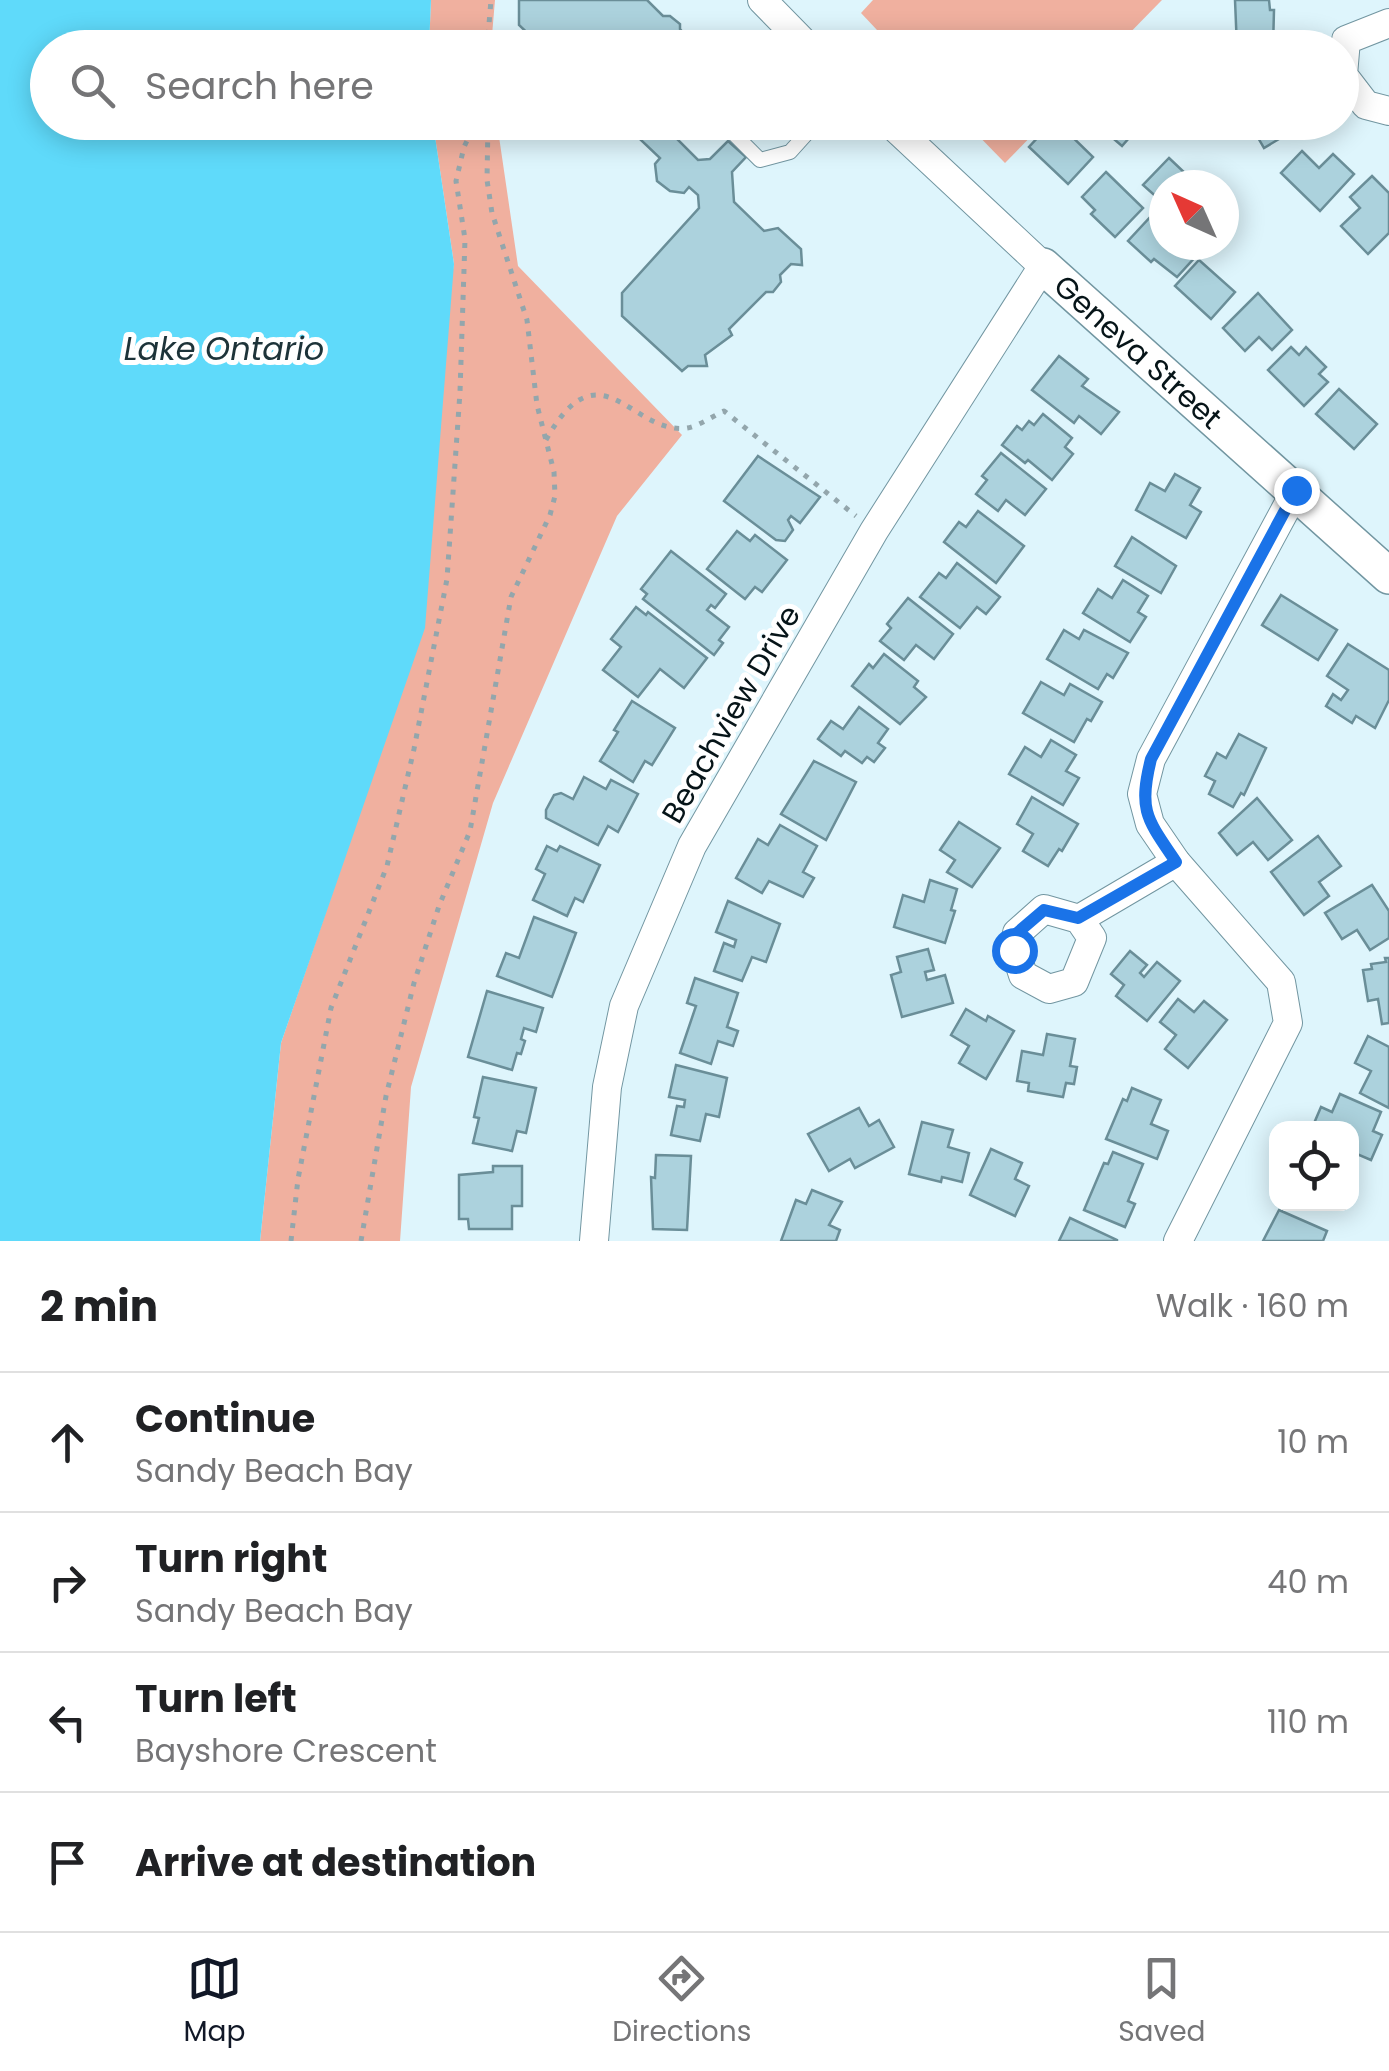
<!DOCTYPE html>
<html lang="en">
<head>
<meta charset="utf-8">
<style>
  body { margin:0; font-family:Poppins,sans-serif; background:#f2f2f2; color:#202124 }
  .controls { position:absolute; right:30px; bottom:30px; display:grid; overflow:hidden; border-radius:20px; box-shadow:0 5px 25px #0003 }
  .controls button { width:90px; height:90px; display:grid; place-items:center; padding:0; border:0; border-bottom:2px solid #e0e0e0; background:#fff; color:#202124; font:50px sans-serif }
  .compass { position:absolute; left:1149px; top:170px; width:90px; height:90px; border-radius:50%; background:#fff; box-shadow:0 5px 25px #0003; rotate:315deg }
  .stop { position:absolute; width:30px; height:30px; margin:-22px; border:8px solid #1a73e8; border-radius:50%; background:#fff }
  .stop.end { background:#1a73e8; border-color:#fff; box-shadow:0 2px 10px #0008 }
  .list { margin:0; padding:0; list-style:none }
  h2 { display:flex; justify-content:space-between; align-items:center; height:130px; margin:0; padding:0 40px; font-size:42px }
  h2 small { font-size:32px; font-weight:400; color:#757577 }
  .list li { display:grid; grid-template-columns:65px 1fr auto; gap:30px; align-items:center; box-sizing:border-box; height:140px; padding:0 40px; border-top:2px solid #e0e0e0 }
  .list b { display:block; font-size:38px; white-space:nowrap }
  .list p { margin:0; font-size:32px; white-space:nowrap; color:#757577 }
  .list em { font-size:32px; font-style:normal; color:#757577 }
  .icon { flex:none; width:55px; height:55px; fill:none; stroke:currentColor; stroke-width:2; stroke-linecap:round; stroke-linejoin:round }
  .map { position:relative; flex:none; width:1389px; height:1241px; overflow:hidden }
  .search { position:absolute; background:#fff; box-shadow:0 5px 25px #0003; left:30px; right:30px; top:30px; height:110px; display:flex; align-items:center; gap:25px; box-sizing:border-box; padding:0 35px; border-radius:55px; color:#757577; font-size:38px }
  .sheet { height:690px; background:#fff }
  nav { display:flex; justify-content:space-around; align-items:center; box-sizing:border-box; height:140px; border-top:2px solid #e0e0e0; background:#fff; font-size:28px; color:#757577 }
  nav a { display:grid; justify-items:center; gap:5px }
  nav .on { color:#111827 }
  .map>svg:first-child { display:block }
  .green { fill:#f0b09f }
  .water { fill:#5fdafa }
  .building { fill:#acd2dd; stroke:#6a8e98; stroke-width:2.5 }
  .lines { fill:none; stroke-linecap:round; stroke-linejoin:round }
  .service-casing { stroke:#7296a1; stroke-width:16 }
  .minor-casing { stroke:#7296a1; stroke-width:30 }
  .tertiary-casing { stroke:#7296a1; stroke-width:38 }
  .path { stroke:#93a6ac; stroke-width:5; stroke-dasharray:5 8; stroke-linecap:butt }
  .service { stroke:#fff; stroke-width:14 }
  .minor { stroke:#fff; stroke-width:28 }
  .tertiary { stroke:#fff; stroke-width:35 }
  .route { stroke:#1a73e8; stroke-width:12 }
  .labels { text-anchor:middle; dominant-baseline:central; stroke-width:10; stroke-linejoin:round; paint-order:stroke }
  .street-label { font-size:30px; fill:#061418; stroke:#fff }
  .water-label { font-size:32px; font-style:italic; fill:#1d3339; stroke:#fff }
</style>
</head>
<body>
<div class="map">
<svg width="1389" height="1241" viewBox="0 0 1389 1241">
  <rect width="100%" height="100%" fill="#def5fc"/>
  <g class="green">
    <polygon points="431,0 495,0 491,47 429,47"/>
    <polygon points="873,0 1162,0 1116,47 894,48 861,13"/>
    <polygon points="433,123 497,123 518,266 682,435 617,516 493,803 411,1087 400,1241 260,1241 281,1043 354,830 454,264"/>
    <polygon points="966,123 1044,123 1005,163"/>
  </g>
  <polygon class="water" points="0,0 431,0 429,47 48,48 48,122 433,123 454,264 425,628 281,1043 260,1241 0,1241"/>
  <g class="building">
    <polygon points="519,0 647,0 663,16 670,16 680,24 680,29 691,42 700,42 707,48 543,48 519,25"/>
    <polygon points="1235,0 1269,0 1270,10 1274,10 1273,48 1237,48"/>
    <polygon points="622,122 688,122 675,137 698,160 710,159 728,141 746,157 732,172 734,202 764,231 778,228 801,249 802,265 791,264 780,275 781,282 773,292 766,292 729,329 732,335 705,355 707,366 688,366 682,371 622,316 622,293 699,208 698,195 689,187 684,193 670,191 657,181 655,164 660,158"/>
    <polygon points="1052,122 1057,122 1093,157 1068,184 1029,147"/>
    <polygon points="1104,122 1143,122 1122,146 1100,127"/>
    <polygon points="1249,122 1290,122 1294,130 1264,148"/>
    <polygon points="1302,151 1319,168 1333,154 1354,174 1320,211 1281,173"/>
    <polygon points="1169,158 1186,174 1176,185 1164,185 1161,201 1143,185"/>
    <polygon points="1106,172 1143,208 1115,237 1091,214 1095,210 1082,197"/>
    <polygon points="1372,176 1389,193 1389,233 1368,254 1341,226 1360,208 1350,197"/>
    <polygon points="1153,214 1164,224 1164,245 1188,245 1198,254 1177,277 1154,259 1151,262 1128,241"/>
    <polygon points="1199,260 1235,292 1211,319 1175,286"/>
    <polygon points="1258,293 1292,330 1272,350 1259,337 1245,351 1223,328"/>
    <polygon points="1291,347 1299,355 1306,347 1326,367 1319,374 1328,382 1304,406 1268,370"/>
    <polygon points="1059,356 1088,379 1082,386 1119,412 1101,434 1079,416 1074,423 1032,390"/>
    <polygon points="1339,389 1377,424 1354,449 1316,414"/>
    <polygon points="1043,414 1072,438 1065,447 1073,454 1052,480 1028,460 1025,463 1002,445 1017,426 1022,430 1029,421 1034,425"/>
    <polygon points="1001,453 1046,489 1025,515 1006,500 998,511 976,494 987,480 982,476"/>
    <polygon points="758,456 820,497 800,523 791,516 788,520 793,530 785,541 776,540 724,501"/>
    <polygon points="1175,474 1200,488 1190,505 1201,512 1186,538 1136,510 1150,483 1165,491"/>
    <polygon points="978,511 1024,546 996,583 944,542 959,522 966,527"/>
    <polygon points="737,531 750,541 755,535 787,560 762,592 755,587 745,599 707,569"/>
    <polygon points="1132,537 1176,566 1161,593 1115,566"/>
    <polygon points="671,551 726,594 715,608 711,605 707,610 729,627 719,640 723,643 714,655 643,599 647,594 641,589"/>
    <polygon points="957,563 1000,597 986,614 977,607 960,628 920,597 939,573 946,578"/>
    <polygon points="1123,580 1148,596 1138,612 1146,617 1130,642 1083,613 1098,589 1112,598"/>
    <polygon points="1281,595 1337,630 1318,660 1262,625"/>
    <polygon points="908,598 953,634 934,659 916,645 904,660 880,641 891,628 887,624"/>
    <polygon points="636,607 646,615 648,612 707,658 684,688 660,669 638,697 603,670 621,647 611,639"/>
    <polygon points="1064,630 1079,639 1084,630 1128,653 1113,678 1107,674 1098,689 1047,659"/>
    <polygon points="1348,644 1389,670 1389,700 1375,728 1356,716 1352,723 1326,706 1333,694 1341,700 1348,690 1327,676"/>
    <polygon points="884,654 918,681 914,687 926,697 900,724 852,686 869,664 873,668"/>
    <polygon points="1041,682 1064,695 1070,684 1102,702 1091,721 1087,719 1074,742 1023,713"/>
    <polygon points="632,701 675,728 652,765 645,761 633,782 600,761 618,732 614,730"/>
    <polygon points="859,707 888,729 878,743 885,748 874,762 867,757 862,763 845,751 841,756 818,739 831,721 843,729"/>
    <polygon points="1239,734 1266,748 1244,795 1241,793 1233,807 1209,794 1215,781 1205,776 1217,753 1226,758"/>
    <polygon points="1051,740 1076,755 1066,771 1079,778 1063,805 1009,774 1025,747 1041,757"/>
    <polygon points="814,761 856,782 826,840 781,814"/>
    <polygon points="584,777 606,789 611,780 638,794 618,832 608,826 598,845 546,818 546,810 554,795 561,793 573,799"/>
    <polygon points="1032,797 1078,824 1062,851 1059,849 1048,866 1023,851 1033,834 1017,824"/>
    <polygon points="1257,798 1292,840 1268,860 1253,842 1237,855 1219,833"/>
    <polygon points="959,822 1000,848 972,887 947,872 955,860 940,850"/>
    <polygon points="780,825 817,846 803,872 814,878 803,897 769,881 762,893 736,878 758,839 768,845"/>
    <polygon points="1318,836 1341,866 1319,882 1329,896 1304,915 1271,872"/>
    <polygon points="547,846 557,851 560,846 600,865 583,902 575,898 567,916 533,900 545,874 536,869"/>
    <polygon points="930,880 957,889 951,910 955,911 945,943 894,927 903,895 924,902"/>
    <polygon points="1372,885 1389,911 1389,938 1370,950 1357,930 1342,939 1325,913"/>
    <polygon points="728,901 780,924 766,962 752,957 742,981 714,971 724,943 734,947 736,940 716,932"/>
    <polygon points="534,917 576,933 552,997 497,976 506,953 519,958"/>
    <polygon points="928,949 934,970 925,972 927,980 945,975 953,1003 902,1017 891,975 901,972 897,957"/>
    <polygon points="1130,951 1147,965 1140,973 1144,977 1157,962 1180,981 1147,1021 1116,996 1124,985 1111,974"/>
    <polygon points="1385,958 1389,958 1389,1023 1382,1024 1378,999 1368,1001 1363,970 1372,969 1371,964 1386,962"/>
    <polygon points="695,978 738,993 727,1027 738,1031 733,1046 718,1041 711,1064 680,1053 696,1006 687,1003"/>
    <polygon points="487,991 543,1008 536,1032 524,1028 521,1039 525,1041 521,1054 517,1053 512,1070 468,1057"/>
    <polygon points="1178,999 1194,1012 1204,1001 1227,1020 1188,1068 1165,1049 1176,1035 1160,1022"/>
    <polygon points="966,1009 986,1021 988,1016 1014,1031 986,1079 959,1063 969,1046 951,1035"/>
    <polygon points="1047,1034 1075,1039 1070,1066 1077,1067 1074,1084 1066,1083 1063,1097 1028,1091 1029,1083 1017,1081 1022,1051 1043,1055"/>
    <polygon points="1368,1036 1389,1047 1389,1108 1360,1093 1371,1071 1355,1063"/>
    <polygon points="676,1065 727,1078 719,1117 706,1114 700,1141 671,1135 677,1106 684,1107 685,1100 669,1097"/>
    <polygon points="483,1077 536,1088 526,1133 517,1131 512,1151 473,1143 479,1118 474,1117"/>
    <polygon points="1132,1088 1161,1100 1151,1124 1168,1131 1157,1159 1106,1139 1123,1099 1127,1101"/>
    <polygon points="1340,1094 1381,1112 1373,1131 1382,1135 1371,1160 1352,1152 1352,1128 1312,1128 1321,1107 1332,1112"/>
    <polygon points="859,1108 869,1126 879,1120 894,1147 855,1168 850,1159 829,1171 808,1134"/>
    <polygon points="922,1122 953,1130 948,1147 969,1153 962,1182 942,1177 941,1182 909,1174"/>
    <polygon points="991,1149 1022,1163 1015,1179 1029,1186 1015,1216 970,1195"/>
    <polygon points="1113,1152 1143,1164 1128,1201 1135,1204 1125,1227 1084,1210 1104,1163 1108,1164"/>
    <polygon points="656,1155 691,1156 687,1230 653,1229 651,1177 655,1178"/>
    <polygon points="493,1166 522,1166 522,1206 512,1206 512,1229 469,1229 468,1219 459,1219 459,1175 493,1172"/>
    <polygon points="812,1190 842,1202 829,1225 840,1230 836,1241 781,1241 796,1200 806,1204"/>
    <polygon points="1279,1210 1327,1231 1323,1241 1263,1241"/>
    <polygon points="1070,1218 1117,1240 1117,1241 1059,1241"/>
  </g>
  <g class="lines">
    <g class="service-casing">
      <g id="service">
        <polyline points="777,48 791,32"/>
        <polyline points="722,122 760,160 790,152 817,122"/>
      </g>
    </g>
    <g class="minor-casing">
      <g id="minor">
        <polyline points="762,0 809,48"/>
        <polyline points="1389,23 1346,40 1343,75 1366,105 1389,111"/>
        <polyline points="1079,919 1092,938 1074,982 1049,989 1023,975 1015,950 1017,933 1044,909 1079,919 1176,862"/>
        <polyline points="594,1241 607,1087 624,1006 692,846 874,531 1043,266 889,122"/>
        <polyline points="1178,1241 1288,1023 1281,982 1176,862 1150,824 1142,794 1151,759 1296,490"/>
      </g>
    </g>
    <g class="tertiary-casing">
      <g id="tertiary">
        <path id="s1" d="M1043,266L1389,576"/>
      </g>
    </g>
    <g class="path">
      <polyline points="487,48 491,0"/>
      <path d="M546,440C600,342 633,436 687,428C699,426 713,416 724,411L856,516"/>
      <polyline points="291,1241 298,1179 331,1008 387,866 414,749 447,579 460,392 465,239 456,181 464,147 476,122"/>
      <polyline points="361,1241 386,1096 414,983 439,906 470,831 511,597 550,515 555,496 554,472 537,405 527,320 492,213 487,180 488,122"/>
    </g>
    <use href="#service" class="service"/>
    <use href="#minor" class="minor"/>
    <use href="#tertiary" class="tertiary"/>
  </g>
  <g class="lines">
    <path class="route" d="M1014,950L1016,934L1044,910L1078,918L1176,862C1147,819 1138,811 1151,759L1296,490"/>
  </g>
  <g class="labels">
    <g class="street-label">
      <text stroke="none"><textPath href="#s1" startOffset="128">Geneva Street</textPath></text>
      <text transform="translate(731 714) rotate(-60)">Beachview Drive</text>
    </g>
    <g class="water-label">
      <text x="224" y="348">Lake Ontario</text>
    </g>
  </g>
</svg>
<div class="controls">
<button><svg class="icon" aria-label="locate" viewBox="0 0 24 24"><circle cx="12" cy="12" r="6"/><path d="M12 2v4M12 18v4M2 12h4M18 12h4"/></svg></button>
</div>
<svg class="compass" viewBox="-18 -18 36 36"><path d="M0-13l5 13h-10z" fill="#e53935"/><path d="M0 13l5-13h-10z" fill="#757577"/></svg>
<div class="stop" style="left:1014px;top:950px"></div>
<div class="stop end" style="left:1296px;top:490px"></div>
<div class="search"><svg class="icon" aria-label="search" viewBox="0 0 24 24"><circle cx="10" cy="10" r="6"/><path d="M15 15l6 6"/></svg>Search here</div>
</div>
<section class="sheet">
<h2>2 min<small>Walk · 160 m</small></h2>
<ul class="list">
<li><svg class="icon" aria-label="ahead" viewBox="0 0 24 24"><path d="M12 20V5M6 11l6-6 6 6"/></svg><div><b>Continue</b><p>Sandy Beach Bay</p></div><em>10 m</em></li>
<li><svg class="icon" aria-label="right" viewBox="0 0 24 24"><path d="M7 20v-9h11M14 6l5 5-5 5"/></svg><div><b>Turn right</b><p>Sandy Beach Bay</p></div><em>40 m</em></li>
<li><svg class="icon" aria-label="left" viewBox="0 0 24 24"><path d="M17 20v-9H6M10 6l-5 5 5 5"/></svg><div><b>Turn left</b><p>Bayshore Crescent</p></div><em>110 m</em></li>
<li><svg class="icon" aria-label="arrive" viewBox="0 0 24 24"><path d="M6 21V4h12l-3 4 3 4H6"/></svg><div><b>Arrive at destination</b></div></li>
</ul>
</section>
<nav>
<a class="on"><svg class="icon" aria-label="map" viewBox="0 0 24 24"><path d="M3 6l6-2 6 2 6-2v14l-6 2-6-2-6 2zM9 4v14M15 6v14"/></svg>Map</a>
<a><svg class="icon" aria-label="directions" viewBox="0 0 24 24"><path d="M12 3l9 9-9 9-9-9zM9 14v-3h6M13 9l2 2-2 2"/></svg>Directions</a>
<a><svg class="icon" aria-label="saved" viewBox="0 0 24 24"><path d="M7 4h10v16l-5-4-5 4z"/></svg>Saved</a>
</nav>
</body>
</html>
